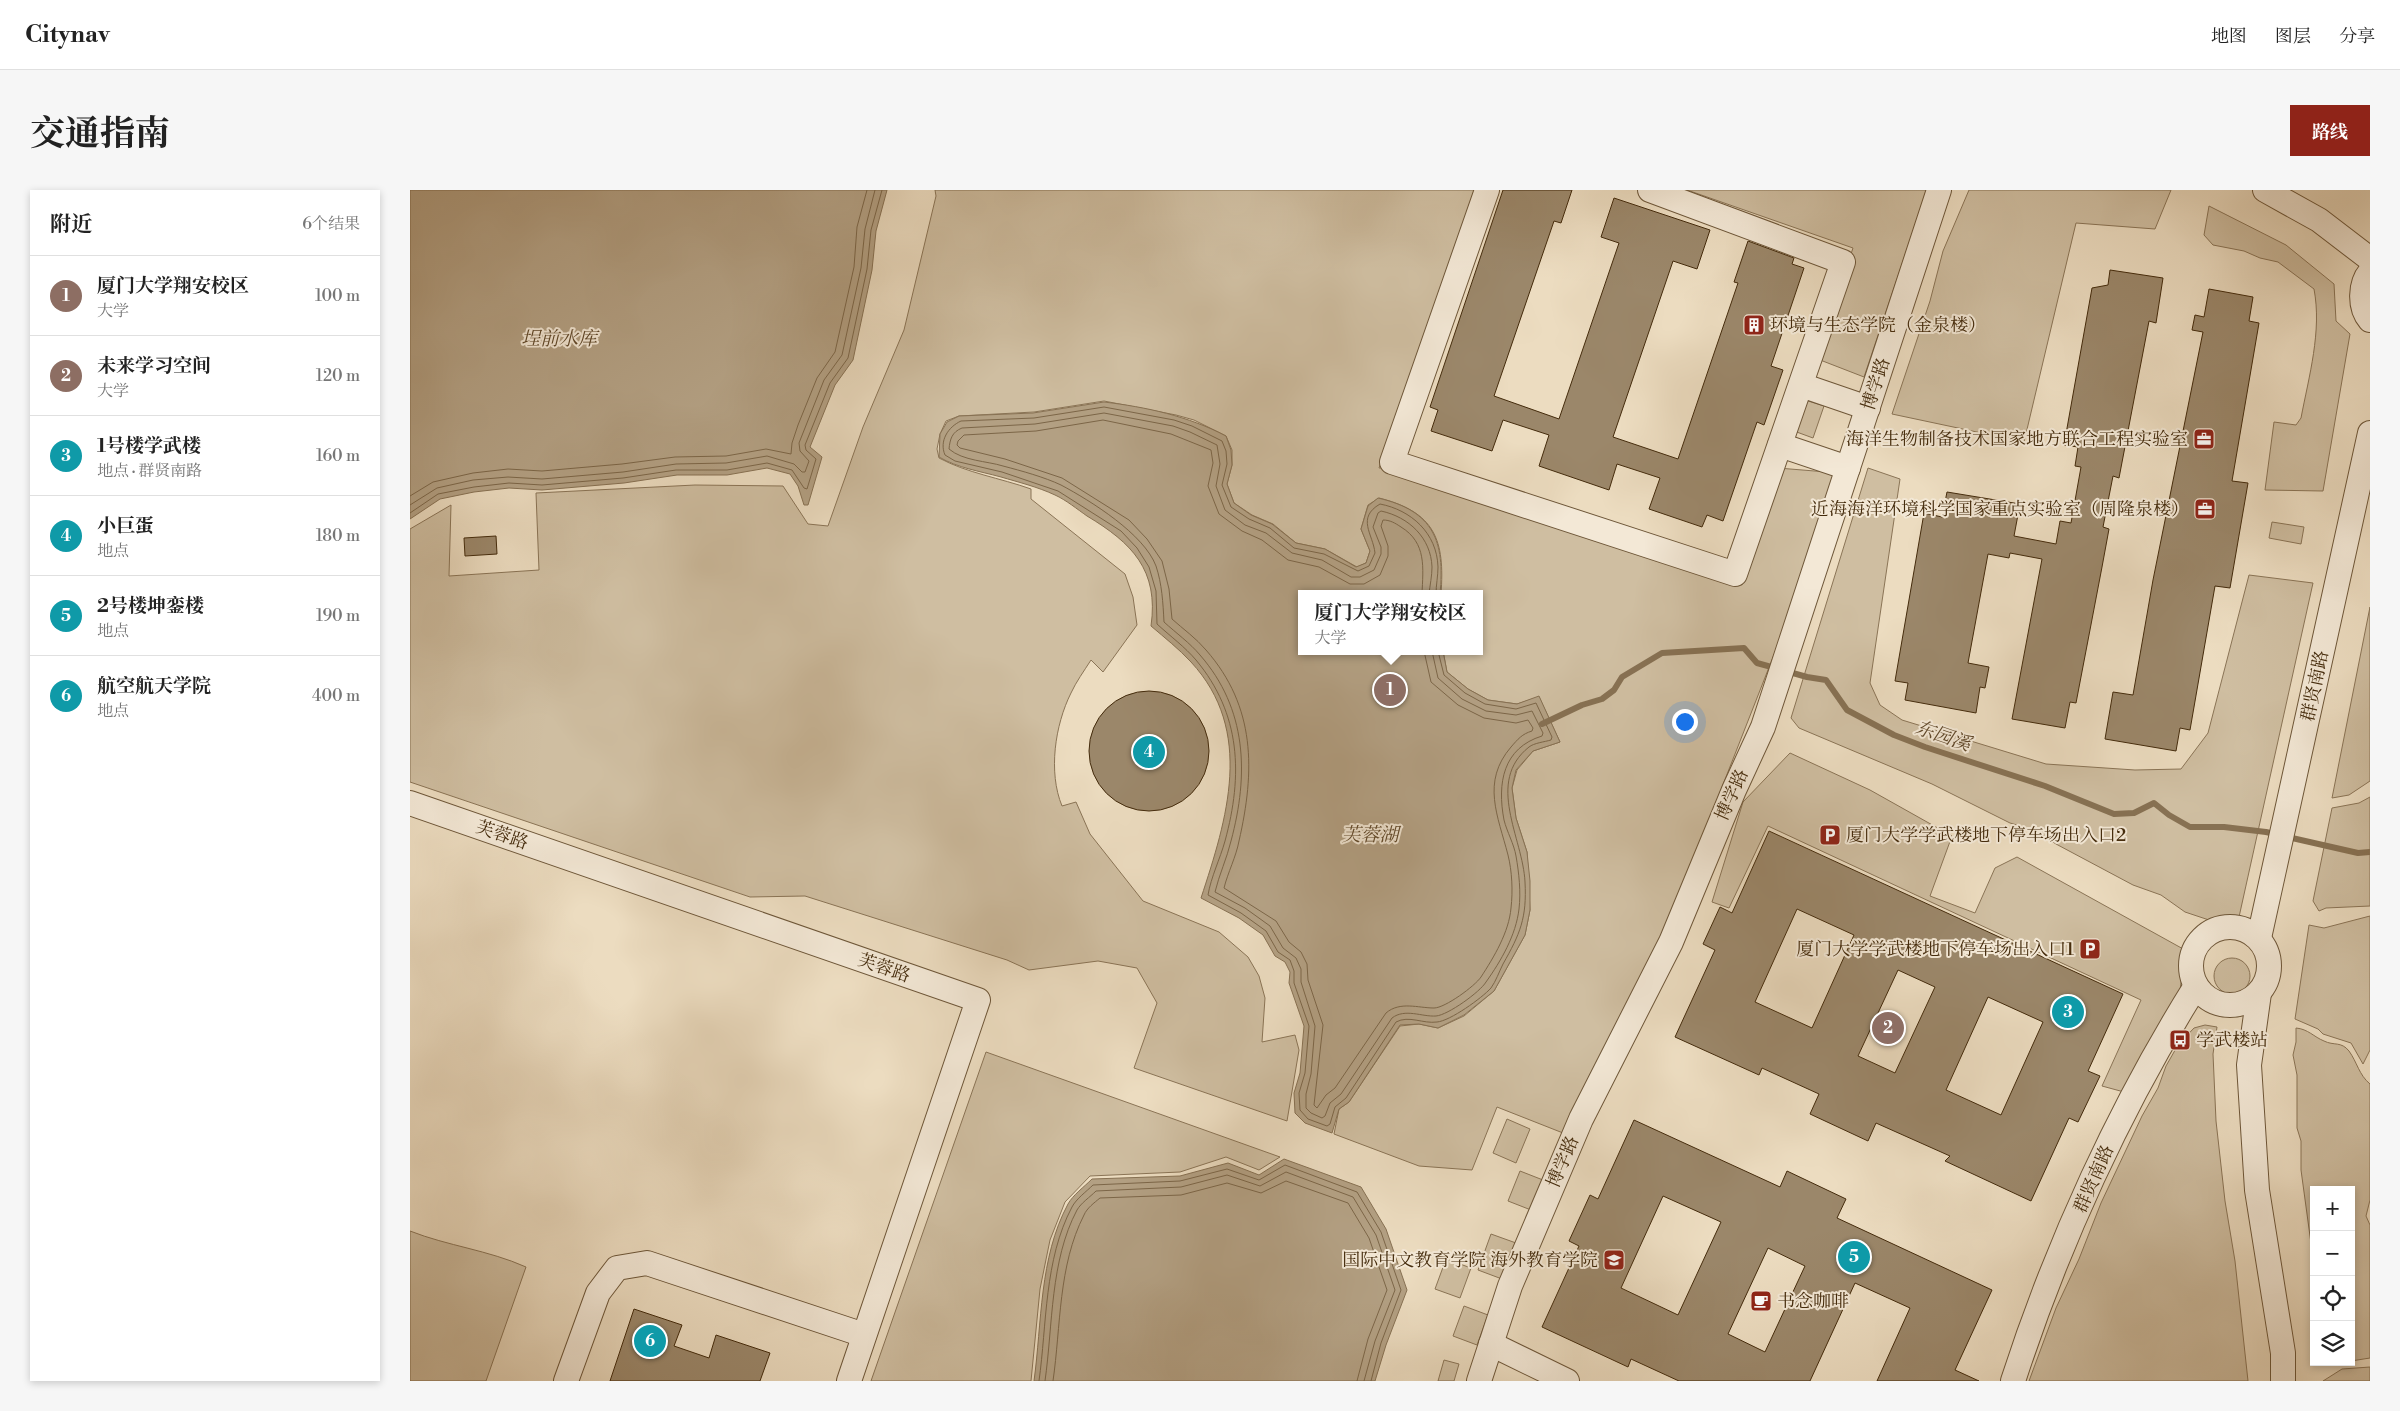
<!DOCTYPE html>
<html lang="zh">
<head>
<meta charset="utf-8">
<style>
  body { margin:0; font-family:"Libre Bodoni","Noto Serif SC",serif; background:#f6f6f6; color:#222 }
  .controls { position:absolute; right:15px; bottom:15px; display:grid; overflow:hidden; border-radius:0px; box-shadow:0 2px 8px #0003 }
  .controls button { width:45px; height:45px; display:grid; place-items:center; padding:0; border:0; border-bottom:1px solid #e0e0e0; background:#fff; color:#222; font:25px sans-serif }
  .you { position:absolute; left:1274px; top:531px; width:18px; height:18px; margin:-12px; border:4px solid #fff; border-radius:50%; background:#1a73e8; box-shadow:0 0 0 8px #1a73e833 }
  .badge { display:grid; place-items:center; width:32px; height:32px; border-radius:50%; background:#8f2418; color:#fff; font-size:16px; font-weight:700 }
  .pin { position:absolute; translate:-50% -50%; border:2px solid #fff; box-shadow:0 1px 5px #0006 }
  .popup { position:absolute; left:888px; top:400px; width:185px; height:65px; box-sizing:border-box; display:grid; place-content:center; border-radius:0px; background:#fff; filter:drop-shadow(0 1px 4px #0005); font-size:16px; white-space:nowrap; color:#767676 }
  .popup b { font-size:19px; color:#222 }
  .popup::after { content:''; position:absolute; left:50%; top:100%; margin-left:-10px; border:10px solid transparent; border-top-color:#fff }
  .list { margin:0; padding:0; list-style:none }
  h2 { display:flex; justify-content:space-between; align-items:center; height:65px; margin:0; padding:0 20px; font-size:21px }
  h2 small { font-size:16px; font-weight:400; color:#767676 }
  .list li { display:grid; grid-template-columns:32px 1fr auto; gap:15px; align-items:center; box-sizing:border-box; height:80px; padding:0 20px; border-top:1px solid #e0e0e0 }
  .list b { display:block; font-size:19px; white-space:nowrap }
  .list p { margin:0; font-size:16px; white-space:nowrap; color:#767676 }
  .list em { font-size:16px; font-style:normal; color:#767676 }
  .icon { flex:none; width:28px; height:28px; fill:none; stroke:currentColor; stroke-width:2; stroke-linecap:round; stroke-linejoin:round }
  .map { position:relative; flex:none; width:1960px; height:1191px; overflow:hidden; border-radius:0px }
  header { display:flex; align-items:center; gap:30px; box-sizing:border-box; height:70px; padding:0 25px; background:#fff; border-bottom:1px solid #e0e0e0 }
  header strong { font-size:24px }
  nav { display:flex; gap:28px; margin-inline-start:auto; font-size:18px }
  .intro { display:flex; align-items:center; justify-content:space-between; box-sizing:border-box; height:120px; padding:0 30px }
  h1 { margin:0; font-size:35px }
  .button { padding:12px 22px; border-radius:0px; background:#8f2418; color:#fff; font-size:18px; font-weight:700 }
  main { display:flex; gap:30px; padding:0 30px }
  aside { flex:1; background:#fff; border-radius:0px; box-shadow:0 2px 8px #0003 }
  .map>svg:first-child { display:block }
  .green { fill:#cfbea1; stroke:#8a7456 }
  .water { fill:#b3a083; stroke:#877153 }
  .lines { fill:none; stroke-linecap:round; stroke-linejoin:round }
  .shore { stroke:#7c6648; stroke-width:1 }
  .stream { stroke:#877153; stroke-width:6 }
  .building { fill:#9b876a; stroke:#442b0c; fill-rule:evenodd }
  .street-casing { stroke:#6e5739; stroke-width:26 }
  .street { stroke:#f3e8d6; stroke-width:24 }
  .labels { text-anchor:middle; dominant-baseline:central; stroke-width:4; stroke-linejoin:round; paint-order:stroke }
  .poi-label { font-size:18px; fill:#442b0c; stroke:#f3e8d6; text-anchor:start }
  .street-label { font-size:18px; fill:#442b0c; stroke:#f3e8d6 }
  .water-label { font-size:19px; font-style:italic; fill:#60482a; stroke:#f3e8d6 }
</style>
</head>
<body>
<header>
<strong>Citynav</strong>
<nav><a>地图</a><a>图层</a><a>分享</a></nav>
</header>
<div class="intro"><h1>交通指南</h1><a class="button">路线</a></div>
<main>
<aside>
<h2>附近<small>6个结果</small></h2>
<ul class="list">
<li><span class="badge" style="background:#8d6e63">1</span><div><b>厦门大学翔安校区</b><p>大学</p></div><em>100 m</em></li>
<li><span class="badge" style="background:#8d6e63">2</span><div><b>未来学习空间</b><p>大学</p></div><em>120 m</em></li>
<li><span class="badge" style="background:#0f9aa8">3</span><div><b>1号楼学武楼</b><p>地点 · 群贤南路</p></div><em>160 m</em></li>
<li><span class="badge" style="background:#0f9aa8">4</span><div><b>小巨蛋</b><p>地点</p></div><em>180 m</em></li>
<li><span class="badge" style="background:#0f9aa8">5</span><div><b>2号楼坤銮楼</b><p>地点</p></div><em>190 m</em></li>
<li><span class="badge" style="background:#0f9aa8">6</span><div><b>航空航天学院</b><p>地点</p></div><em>400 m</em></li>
</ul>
</aside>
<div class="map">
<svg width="1960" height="1191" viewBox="0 0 1960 1191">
  <rect width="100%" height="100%" fill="#ecdcc0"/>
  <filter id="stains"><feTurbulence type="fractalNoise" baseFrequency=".004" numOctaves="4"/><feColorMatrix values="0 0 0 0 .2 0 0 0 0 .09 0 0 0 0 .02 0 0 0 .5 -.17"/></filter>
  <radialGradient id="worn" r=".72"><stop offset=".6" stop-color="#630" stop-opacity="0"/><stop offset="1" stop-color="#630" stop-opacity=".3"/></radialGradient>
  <g class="green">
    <path d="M525,0H1066L969,278H976L1332,395L1368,278L1429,283L1378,429L1250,755L1153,943L1087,917L1062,980L1009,976L924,944L929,919L939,912L990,836L1009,834L1028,838L1054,826L1084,801L1115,745L1120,720L1117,662L1106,628L1102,598L1107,580L1123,561L1150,552L1129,507L1107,514L1078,510L1058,499L1037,482L1033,461H1069V404H1031C1035,350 1025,322 969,308L958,315L951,339L960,361L956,373L947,377L915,359L886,353L863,334L842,325L824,313L817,294L822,275V260L816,246L784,230L766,225L694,211L624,222L549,226L536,231L530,244L527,259L529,268C557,283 590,288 621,299V309L715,384L723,407L727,435L693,482L681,470C674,481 666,492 661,503C645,535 638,582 652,616L666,612L680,644L733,711L809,742L838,767L849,786L855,808L852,852L885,845L889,860L877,931L724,878L747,813L727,778L688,771L619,780L597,770L395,706L340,707L0,592V339L41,315L39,386L129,380L126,303L285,295L373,296L398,334L418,336L453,237L494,140L526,6Z"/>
    <polygon points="1277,0 1517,0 1454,187 1405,168 1443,58"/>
    <polygon points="1559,0 1761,0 1745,39 1666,33 1614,252 1482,224 1520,111 1533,61"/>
    <path d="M1799,16L1876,55L1924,94L1926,131L1940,144L1913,301L1855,300L1864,232L1886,235L1891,228C1899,186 1912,141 1904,99L1868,72L1850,68L1834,61L1803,55L1794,45Z"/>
    <polygon points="1395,210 1414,216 1403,248 1384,241"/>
    <polygon points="1458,278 1490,289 1460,493 1470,515 1492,530 1636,574 1725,580 1771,579 1798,543 1839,385 1903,393 1829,727 1802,731 1775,722 1751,705 1723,695 1646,654 1624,640 1600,633 1522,594 1389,538 1381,528"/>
    <polygon points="1862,332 1894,337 1891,354 1859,348"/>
    <polygon points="1960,417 1960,591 1939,605 1922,608"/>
    <polygon points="1380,563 1460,600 1542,646 1520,706 1565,723 1585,678 1607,667 1775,760 1770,801 1714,902 1692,896 1731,810 1358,636 1319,718 1302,712 1333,612"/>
    <polygon points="1960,607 1960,716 1916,718 1909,721 1903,711 1922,618 1949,613"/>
    <polygon points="1960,726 1960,860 1953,874 1941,853 1913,844 1908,839 1885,829 1899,735 1914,738"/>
    <circle cx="1822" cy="786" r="18"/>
    <polygon points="1795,835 1807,837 1803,864 1806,931 1815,1011 1825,1071 1838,1191 1619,1191 1646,1118 1669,1069 1691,1013 1732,926 1748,898 1756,876 1768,855 1784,838"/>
    <path d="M1886,838C1898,839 1904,847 1914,851C1924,856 1931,851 1939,861C1947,872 1949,885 1960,894V1010L1956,1026L1960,1035V1168L1941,1171V1000H1904V1110L1903,1068L1891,980V951L1887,938V885L1883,865L1886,852Z"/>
    <polygon points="576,862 870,967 849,980 816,967 770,982 680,986 655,1012 640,1050 630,1099 621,1191 461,1191"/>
    <polygon points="1097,929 1120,939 1106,973 1083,963"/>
    <polygon points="1110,981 1133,990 1121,1020 1098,1011"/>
    <path d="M0,1041C38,1056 78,1060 116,1077L76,1191H0Z"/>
    <polygon points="1081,1044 1106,1053 1092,1089 1068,1080"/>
    <polygon points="1036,1069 1061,1078 1050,1108 1025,1099"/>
    <polygon points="1054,1116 1078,1125 1067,1155 1043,1146"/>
    <polygon points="1034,1170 1049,1174 1044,1191 1028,1191"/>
    <polygon points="1960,1177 1960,1191 1913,1191 1932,1179"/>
  </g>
  <g class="water">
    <polygon points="0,0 477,0 466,41 462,80 443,170 425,195 400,257 412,267 398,315 394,315 388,296 380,284 357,278 317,285 267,285 214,293 132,300 99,298 64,302 30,309 0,329"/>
    <path d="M694,212C736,217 778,226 816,246L821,260L822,275L817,294L824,313L841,325L862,334L886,353L915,359L946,377L956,373L960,361L951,339L958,316L968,308C1024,321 1035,351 1030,404H891V461H1033L1037,482L1058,499L1078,510L1107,514L1129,506L1150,552L1123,561L1106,580L1102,598L1106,628L1117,662L1120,691V720L1115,745L1084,801L1054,825L1028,838L1009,834L990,835L939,912L929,919L922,943L895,933L885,923L884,903L890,883L894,836L879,793L880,782L875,772L865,766L853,745L829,728L791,708C817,629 845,541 781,472C769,459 755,448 741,436C749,380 722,353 677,326C667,319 656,310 645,305C628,297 608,292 591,287C569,281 548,278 529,267L530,244L537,232L549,226L623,223Z"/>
    <path d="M874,969L951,997L976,1039L997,1100L976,1155L965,1191H624C632,1133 629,1068 658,1014C663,1005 674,997 682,989L770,986L818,973L849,985Z"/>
  </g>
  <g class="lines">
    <g class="shore">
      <polyline points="0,306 23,292 63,283 98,279 132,281 212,274 265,267 316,266 356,259 381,264 382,253 388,235 407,188 425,162 444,77 447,37 457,0"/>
      <polyline points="0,315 27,298 63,290 98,287 132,289 213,282 266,274 316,273 357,266 384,274 392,282 395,282 399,271 390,261 389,253 414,190 432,165 451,78 455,39 465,0"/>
      <polyline points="0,323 28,304 64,297 99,293 132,295 213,288 266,280 317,280 357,273 382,280 394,298 397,299 406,269 396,260 395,255 420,193 438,168 457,79 461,40 472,0"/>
      <path d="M1012,404C1013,378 1017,353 991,337C985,333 980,330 973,330L971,336L978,356V366L970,385L954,394H940L909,377L878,370L852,350L832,341L809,324L798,296L803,273L801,260L761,244L693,230L626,241L554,245L548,251L547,255L550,258L595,269L652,288L719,330L737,349L752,371L759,399L762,429C773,439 786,448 796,460C846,517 845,581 829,651C826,667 818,682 814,698L866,731L879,752L891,762L897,774L898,790L913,835L904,915L907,918L916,905L925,898L976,823C990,811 1008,818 1024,818C1035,818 1065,796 1071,787C1084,767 1099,742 1101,718C1103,701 1102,681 1098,665C1088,626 1071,592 1101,557C1108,549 1112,544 1122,541L1123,538L1118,530L1106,533L1074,528L1048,515L1021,492L1014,461"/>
      <path d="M1019,404C1020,395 1022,386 1022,377C1021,348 999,327 971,321L968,323L963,337L971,357V364L964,380L950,387H941L912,370L882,363L856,343L835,335L815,320L806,296L810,274L807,255L780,242L763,236L694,223L625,234L552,238C542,242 540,249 539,259C553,271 577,271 593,276C612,281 634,287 651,295C681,311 734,344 746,376C752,394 753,413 754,432C766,443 780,453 790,465C837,519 839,584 821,651C817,668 809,685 805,702L835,718L860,736L873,758L886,768L891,779V792L905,836L901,884L896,904V918L901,923L912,928L915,926L920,913L931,904L982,828C995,818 1012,827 1026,826C1038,825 1070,802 1076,792C1091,771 1106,745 1109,719C1111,702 1109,683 1106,666C1104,654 1097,642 1094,630C1087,593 1093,558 1132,546L1133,543L1122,521L1106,525L1076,521L1052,509L1028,488L1022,461"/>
      <path d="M1026,404C1026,395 1028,386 1028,377C1027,343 1001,320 970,314C946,328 963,344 965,363L959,376L948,381L914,364L884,358L860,338L839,329L821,317L812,295L817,274L816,261L812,251L782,236L764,230L694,217L624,228L551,231C538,237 529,251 535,265L545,271L592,282L648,301L711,341L727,358L739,377L746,401L747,434C760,446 775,457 786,470C831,524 833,585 815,651C810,669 801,687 798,705L831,723L856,741L868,762L880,770L884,781V793L899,836L895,883L889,903L890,920L898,929L917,936L920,934L925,917L936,908L986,832C999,825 1013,834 1027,832C1040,831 1072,808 1081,798C1086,791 1089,782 1093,774C1110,744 1117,728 1115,692C1113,648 1075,592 1119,557C1124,553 1134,552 1141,550L1142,547L1126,513L1106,519L1075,514L1055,503L1034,485L1028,461"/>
      <path d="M629,1191C637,1134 634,1070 662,1017C666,1009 677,1001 683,995L770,991L817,979L849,990L875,975L947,1002L971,1042L991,1100L971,1153L961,1191"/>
      <path d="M635,1191C643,1135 640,1071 667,1020C671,1013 680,1007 686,1001L771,997L817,985L850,996L876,982L943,1007L966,1045L985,1100L965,1151L954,1191"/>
      <path d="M643,1191C651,1136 648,1076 674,1025C677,1018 684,1013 690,1008L771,1005L817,993L851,1003L876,991L938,1013L959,1048L977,1100L958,1149L947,1191"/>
    </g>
    <polyline class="stream" points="1132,534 1172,515 1192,509 1204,500 1212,487 1252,463 1334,458 1347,473 1397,487 1416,490 1437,520 1484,545 1515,557 1635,596 1704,624 1724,623 1744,613 1759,625 1780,637 1814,637 1856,642 1948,663 1960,662"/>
  </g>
  <g class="building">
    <polygon points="1093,0 1162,0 1151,33 1144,31 1084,206 1149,229 1209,53 1191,47 1204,8 1300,40 1287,79 1263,71 1203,247 1268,269 1328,93 1324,92 1338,51 1384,68 1382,74 1394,78 1361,176 1373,180 1354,235 1347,232 1313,331 1297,325 1292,337 1239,319 1250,288 1207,274 1199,300 1129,276 1139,245 1093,230 1082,261 1021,241 1028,220 1020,217"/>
    <polygon points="1700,80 1753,88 1746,133 1739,131 1709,288 1703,286 1693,337 1699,339 1692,377 1666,513 1660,512 1655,538 1602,529 1632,369 1600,363 1599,368 1578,364 1558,473 1579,477 1575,498 1570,497 1566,523 1495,510 1498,493 1485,491 1514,323 1532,327 1537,302 1610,314 1604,346 1646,354 1650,331 1661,333 1671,277 1665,276 1668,257 1654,255 1682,98 1698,95"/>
    <polygon points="1799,99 1843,107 1839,131 1849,133 1822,291 1838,293 1820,398 1805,396 1780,540 1770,538 1766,561 1695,549 1703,502 1723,505 1743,390 1793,142 1782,140 1785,125 1794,127"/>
    <polygon points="86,346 87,364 55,366 54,348"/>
    <circle cx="739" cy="561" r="60"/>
    <path d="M1359,641L1713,804L1678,881L1690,886L1668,932L1659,928L1621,1011L1535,971L1540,966L1466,933L1458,951L1400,924L1409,904L1352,878L1349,885L1265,847L1305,760L1293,754L1310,717L1322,723ZM1387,719L1444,745L1402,838L1345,812ZM1488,780L1525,797L1485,883L1448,866ZM1578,807L1633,832L1591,925L1536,900Z"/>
    <path d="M1224,930L1370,997L1377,981L1436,1009L1427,1028L1582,1100L1545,1180L1569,1191H1467L1500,1118L1445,1093L1400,1191H1269L1221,1169L1218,1177L1132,1137L1169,1056L1159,1051L1180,1005L1188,1009ZM1253,1006L1311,1032L1268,1125L1211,1098ZM1358,1058L1395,1076L1355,1162L1318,1144Z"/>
    <polygon points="224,1119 272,1135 264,1156 299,1168 306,1145 360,1163 350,1191 200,1191"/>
  </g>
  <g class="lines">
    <g class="street-casing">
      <g id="street">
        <polyline points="1077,0 982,272 1325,384 1433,72 1240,0"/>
        <polyline points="1855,0 1909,30 1960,69"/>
        <path d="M1960,82C1950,94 1949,117 1960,130"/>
        <polyline points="1391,195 1458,218"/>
        <polyline points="1370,255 1438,278"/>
        <polyline points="0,613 568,810 439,1191"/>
        <circle cx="1820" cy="776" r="39"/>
        <polyline points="1849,748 1960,243"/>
        <polyline points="1849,803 1839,875 1847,1000 1873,1163 1873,1191"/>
        <polyline points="1081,1154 1157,1191"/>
        <polyline points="156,1191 188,1103 207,1078 237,1073 454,1145"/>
        <polyline points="1069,1191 1100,1096 1171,929 1261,752 1324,600 1353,537 1529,0"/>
        <path d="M1603,1191C1647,1055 1710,917 1786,796"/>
      </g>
    </g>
    <use href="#street" class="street"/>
  </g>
  <defs>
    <g id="building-square" transform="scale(1.125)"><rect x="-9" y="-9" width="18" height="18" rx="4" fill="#8f2418" stroke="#f3e8d6"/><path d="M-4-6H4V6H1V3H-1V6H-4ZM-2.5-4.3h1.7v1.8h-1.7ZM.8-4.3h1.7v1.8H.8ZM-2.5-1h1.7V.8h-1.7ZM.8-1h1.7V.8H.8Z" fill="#fff"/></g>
    <g id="office-square" transform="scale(1.125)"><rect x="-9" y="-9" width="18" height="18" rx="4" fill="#8f2418" stroke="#f3e8d6"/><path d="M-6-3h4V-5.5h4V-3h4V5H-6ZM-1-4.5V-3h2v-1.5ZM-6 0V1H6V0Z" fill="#fff"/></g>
    <g id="parking-square" transform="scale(1.125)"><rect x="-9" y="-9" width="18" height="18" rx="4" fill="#8f2418" stroke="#f3e8d6"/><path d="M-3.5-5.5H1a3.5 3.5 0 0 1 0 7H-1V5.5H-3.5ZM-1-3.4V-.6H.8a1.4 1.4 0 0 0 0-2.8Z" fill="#fff"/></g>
    <g id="bus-square" transform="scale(1.125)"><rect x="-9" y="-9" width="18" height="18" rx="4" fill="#8f2418" stroke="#f3e8d6"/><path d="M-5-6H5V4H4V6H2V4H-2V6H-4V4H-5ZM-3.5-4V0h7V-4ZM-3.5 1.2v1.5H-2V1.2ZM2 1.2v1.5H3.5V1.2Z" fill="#fff"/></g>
    <g id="university-square" transform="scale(1.125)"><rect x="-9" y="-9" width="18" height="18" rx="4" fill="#8f2418" stroke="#f3e8d6"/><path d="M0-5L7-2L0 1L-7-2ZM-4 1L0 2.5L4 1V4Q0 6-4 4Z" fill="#fff"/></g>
    <g id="cafe-square" transform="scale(1.125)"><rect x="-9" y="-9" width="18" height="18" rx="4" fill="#8f2418" stroke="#f3e8d6"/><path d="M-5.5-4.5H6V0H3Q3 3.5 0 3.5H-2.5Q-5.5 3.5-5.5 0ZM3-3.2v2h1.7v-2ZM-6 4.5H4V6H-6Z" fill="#fff"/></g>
  </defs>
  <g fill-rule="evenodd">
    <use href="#building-square" x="1344" y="135"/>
    <use href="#office-square" x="1794" y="249"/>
    <use href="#office-square" x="1795" y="319"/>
    <use href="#parking-square" x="1420" y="645"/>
    <use href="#parking-square" x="1680" y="759"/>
    <use href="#bus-square" x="1770" y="850"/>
    <use href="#university-square" x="1204" y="1070"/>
    <use href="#cafe-square" x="1351" y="1111"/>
  </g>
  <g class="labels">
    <g class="poi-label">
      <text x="1360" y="135">环境与生态学院（金泉楼）</text>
      <text x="1778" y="249" text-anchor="end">海洋生物制备技术国家地方联合工程实验室</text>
      <text x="1779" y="319" text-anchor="end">近海海洋环境科学国家重点实验室（周隆泉楼）</text>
      <text x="1436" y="645">厦门大学学武楼地下停车场出入口2</text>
      <text x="1664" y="759" text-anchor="end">厦门大学学武楼地下停车场出入口1</text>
      <text x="1786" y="850">学武楼站</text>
      <text x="1188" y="1070" text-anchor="end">国际中文教育学院 海外教育学院</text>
      <text x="1367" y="1111">书念咖啡</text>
    </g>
    <g class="street-label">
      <text transform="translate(1466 194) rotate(-72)">博学路</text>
      <text transform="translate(1905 496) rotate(-78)">群贤南路</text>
      <text transform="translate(1322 605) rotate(-66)">博学路</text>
      <text transform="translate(92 645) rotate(19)">芙蓉路</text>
      <text transform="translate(474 778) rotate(19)">芙蓉路</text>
      <text transform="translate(1153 972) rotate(-67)">博学路</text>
      <text transform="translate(1684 989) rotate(-66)">群贤南路</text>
    </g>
    <g class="water-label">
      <text x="149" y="149">埕前水库</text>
      <text transform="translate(1533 546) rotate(19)">东园溪</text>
      <text x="960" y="645">芙蓉湖</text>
    </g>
  </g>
  <rect width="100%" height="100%" filter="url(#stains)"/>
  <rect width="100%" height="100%" fill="url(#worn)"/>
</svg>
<div class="controls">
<button>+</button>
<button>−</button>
<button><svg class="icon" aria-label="locate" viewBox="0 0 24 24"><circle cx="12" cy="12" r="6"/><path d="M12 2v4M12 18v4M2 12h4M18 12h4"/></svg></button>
<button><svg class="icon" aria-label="layers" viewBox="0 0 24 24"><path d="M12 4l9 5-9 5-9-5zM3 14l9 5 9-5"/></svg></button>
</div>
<div class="you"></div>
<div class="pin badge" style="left:980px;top:500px;background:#8d6e63">1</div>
<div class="popup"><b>厦门大学翔安校区</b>大学</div>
<div class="pin badge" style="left:1478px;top:838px;background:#8d6e63">2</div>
<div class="pin badge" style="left:1658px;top:822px;background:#0f9aa8">3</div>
<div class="pin badge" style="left:739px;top:562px;background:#0f9aa8">4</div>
<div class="pin badge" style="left:1444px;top:1067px;background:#0f9aa8">5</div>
<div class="pin badge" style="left:240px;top:1151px;background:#0f9aa8">6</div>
</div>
</main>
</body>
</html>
